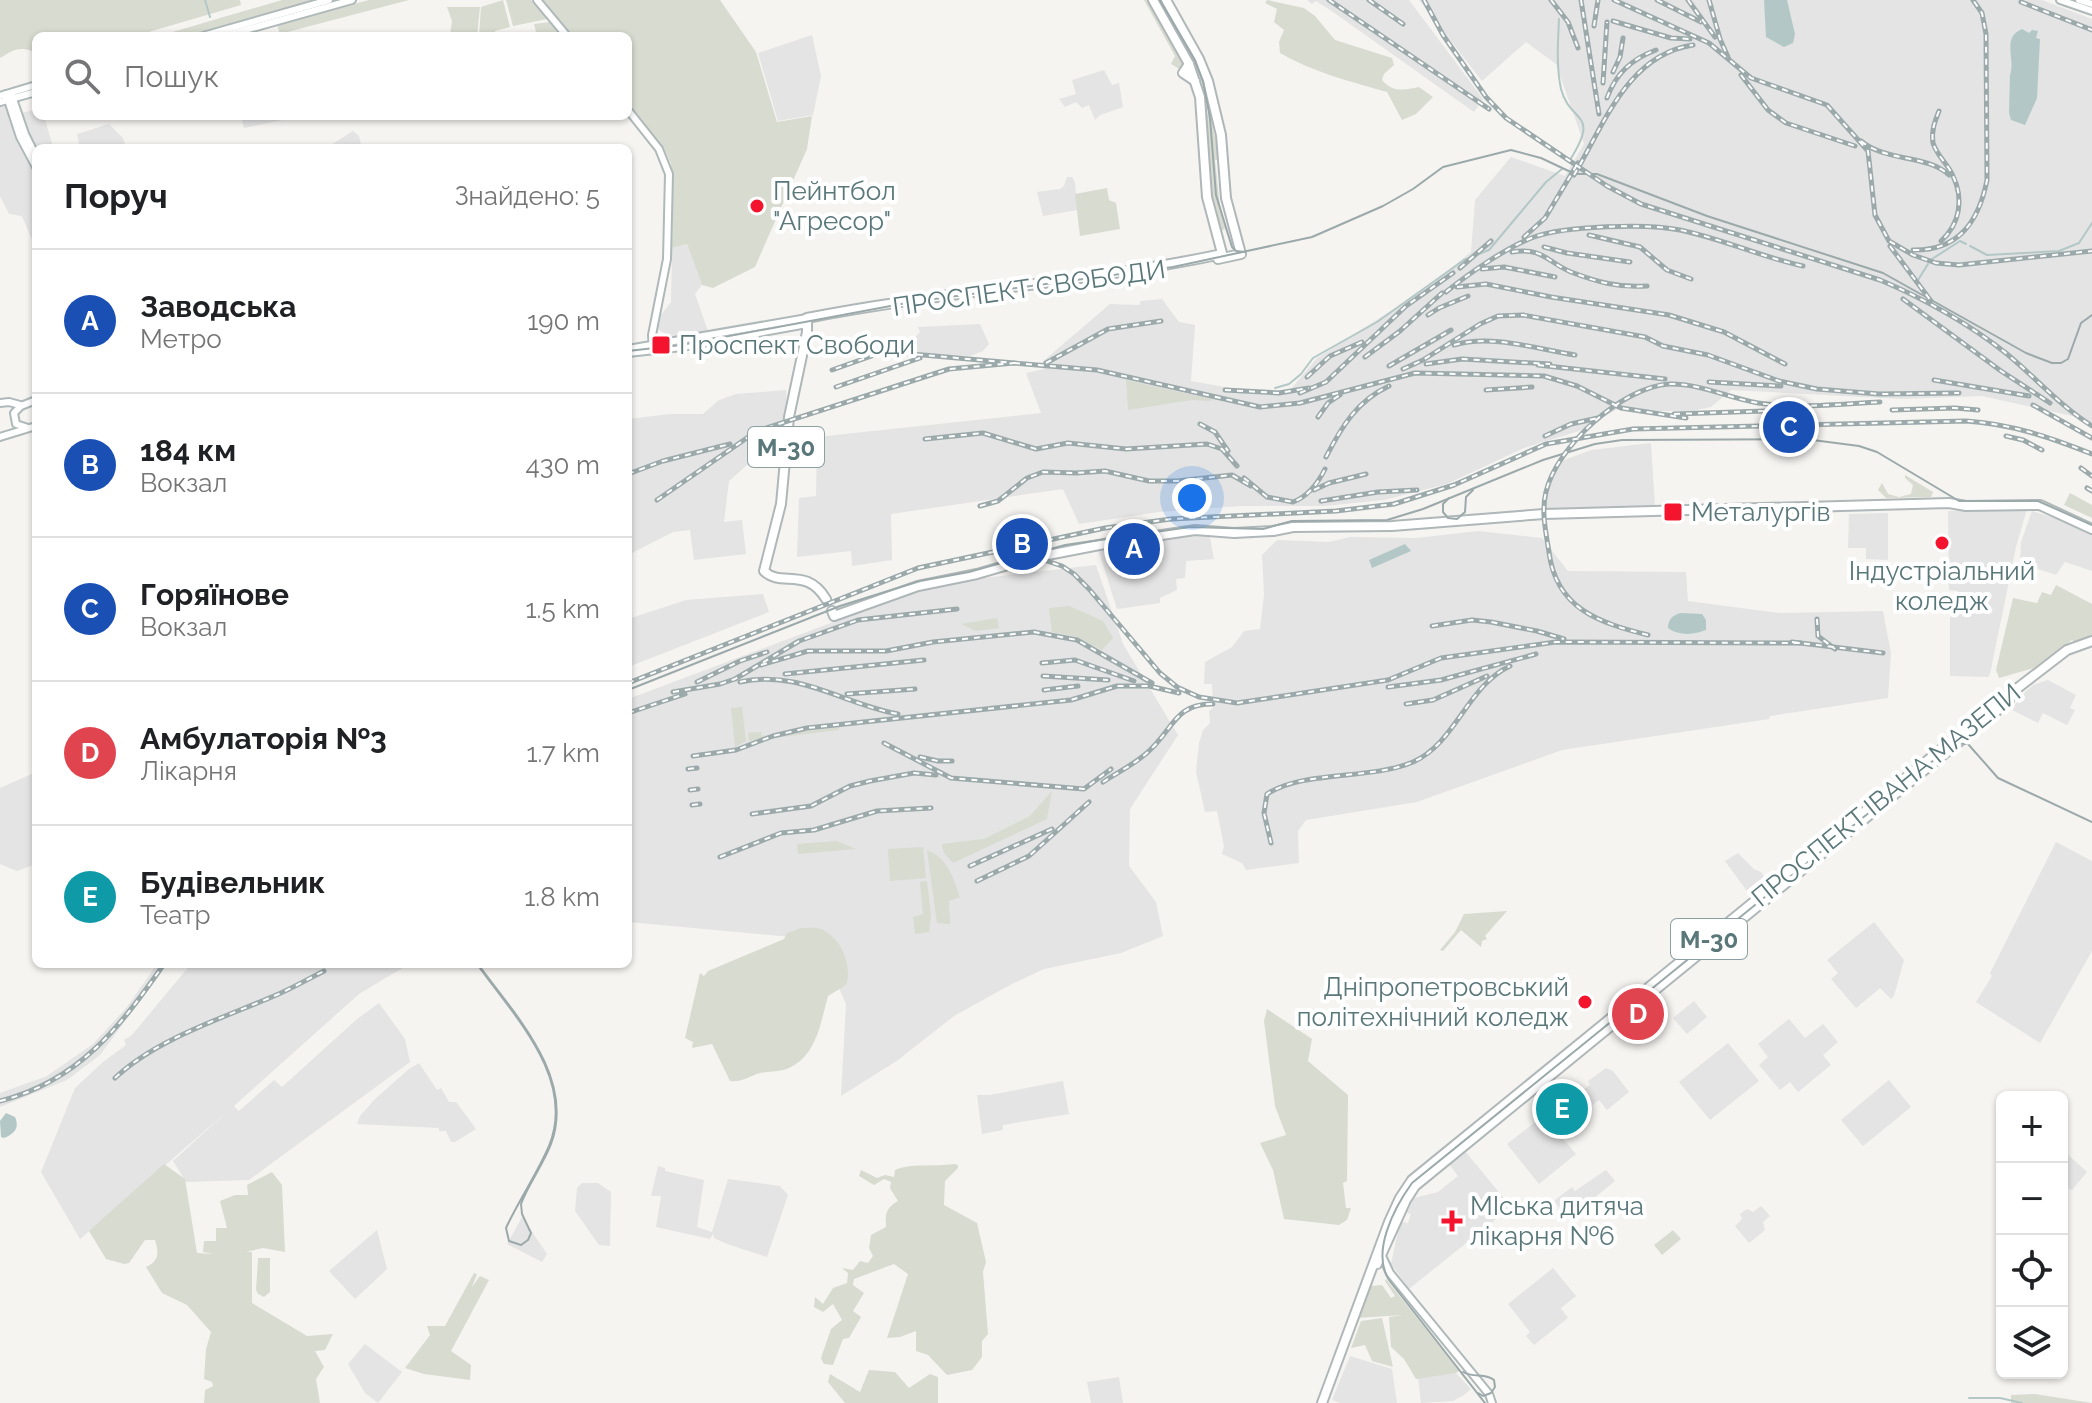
<!DOCTYPE html>
<html lang="uk">
<head>
<meta charset="utf-8">
<style>
  body { margin:0; font-family:Raleway,sans-serif; background:#f6f6f6; color:#202124 }
  .controls { position:absolute; right:24px; bottom:24px; display:grid; overflow:hidden; border-radius:12px; box-shadow:0 2px 6px #0004 }
  .controls button { width:72px; height:72px; display:grid; place-items:center; padding:0; border:0; border-bottom:2px solid #e0e0e0; background:#fff; color:#202124; font:40px sans-serif }
  .you { position:absolute; left:1192px; top:498px; width:28px; height:28px; margin:-20px; border:6px solid #fff; border-radius:50%; background:#1a73e8; box-shadow:0 0 0 12px #1a73e833 }
  .badge { display:grid; place-items:center; width:52px; height:52px; border-radius:50%; background:#f4142d; color:#fff; font-size:26px; font-weight:700 }
  .pin { position:absolute; translate:-50% -50%; border:4px solid #fff; box-shadow:0 2px 8px #0006 }
  .list { margin:0; padding:0; list-style:none }
  h2 { display:flex; justify-content:space-between; align-items:center; height:104px; margin:0; padding:0 32px; font-size:34px }
  h2 small { font-size:26px; font-weight:400; color:#757577 }
  .list li { display:grid; grid-template-columns:52px 1fr auto; gap:24px; align-items:center; box-sizing:border-box; height:144px; padding:0 32px; border-top:2px solid #e0e0e0 }
  .list b { display:block; font-size:30px; white-space:nowrap }
  .list p { margin:0; font-size:26px; white-space:nowrap; color:#757577 }
  .list em { font-size:26px; font-style:normal; color:#757577 }
  .icon { flex:none; width:44px; height:44px; fill:none; stroke:currentColor; stroke-width:2; stroke-linecap:round; stroke-linejoin:round }
  .map { position:relative; flex:none; width:2092px; height:1403px; overflow:hidden }
  .search { position:absolute; background:#fff; box-shadow:0 2px 6px #0004; left:32px; top:32px; width:600px; height:88px; display:flex; align-items:center; gap:20px; box-sizing:border-box; padding:0 28px; border-radius:12px; color:#757577; font-size:30px }
  .panel { position:absolute; background:#fff; box-shadow:0 2px 6px #0004; left:32px; top:144px; width:600px; height:824px; border-radius:12px }
  .map>svg:first-child { display:block }
  .built { fill:#e3e4e3 }
  .green { fill:#d8dbd0 }
  .water { fill:#b3c8c6 }
  .lines { fill:none; stroke-linecap:round; stroke-linejoin:round }
  .stream { stroke:#b3c8c6; stroke-width:2 }
  .major-casing { stroke:#afb9ba; stroke-width:10 }
  .highway-casing { stroke:#afb7b8; stroke-width:12 }
  .major { stroke:#fff; stroke-width:6 }
  .highway { stroke:#fff; stroke-width:8 }
  .tram { stroke:#9ba9aa; stroke-width:2 }
  .rail-casing { stroke:#9ba9aa; stroke-width:5 }
  .rail { stroke:#fff; stroke-width:2; stroke-dasharray:6; stroke-linecap:butt }
  .poi-dot { fill:#f4142d; stroke:#fff; stroke-width:3 }
  .labels { text-anchor:middle; dominant-baseline:central; stroke-width:8; stroke-linejoin:round; paint-order:stroke }
  .shield { fill:#fff; stroke:#8ca0a2; stroke-width:2 }
  .shield-label { font-size:24px; font-weight:bold; fill:#5a777a }
  .poi-label { font-size:26px; fill:#5a777a; stroke:#fff; text-anchor:start }
  .street-label { font-size:26px; fill:#5a777a; stroke:#fff }
</style>
</head>
<body>
<div class="map">
<svg width="2092" height="1403" viewBox="0 0 2092 1403">
  <rect width="100%" height="100%" fill="#f6f4f1"/>
  <g class="built">
    <polygon points="1307,0 1409,0 1483,99 1474,112 1333,12 1316,1 1312,4"/>
    <polygon points="1419,0 2042,0 2092,19 2092,423 2081,418 1982,396 1901,399 1731,390 1711,407 1692,411 1643,411 1621,407 1579,431 1524,448 1447,484 1384,500 1325,506 1241,506 1159,512 1079,524 1063,489 891,514 892,560 852,566 851,551 797,557 799,498 816,496 817,437 1041,413 1026,373 1044,369 1042,362 1110,304 1139,305 1141,301 1162,299 1179,322 1195,325 1191,381 1253,392 1291,389 1317,358 1425,289 1471,252 1475,200 1511,157 1565,176 1584,144 1556,64 1526,42 1482,81"/>
    <polygon points="812,35 821,76 813,115 778,121 758,53"/>
    <polygon points="1104,70 1112,85 1119,83 1123,107 1100,115 1095,120 1089,105 1082,108 1076,102 1065,107 1059,99 1076,94 1072,80"/>
    <polygon points="5,103 36,169 36,249 22,216 9,214 0,196 0,104"/>
    <polygon points="36,109 36,116 44,116 53,147 36,148 36,152 21,117 22,113"/>
    <polygon points="241,116 286,116 287,119 244,128"/>
    <polygon points="109,124 123,138 126,148 80,148 77,134"/>
    <polygon points="353,131 359,136 362,148 326,148"/>
    <polygon points="1067,177 1072,177 1075,182 1077,210 1043,216 1037,192 1060,189 1064,186"/>
    <polygon points="687,244 702,285 695,294 708,331 670,337 658,329 661,315 671,302 672,248"/>
    <polygon points="980,324 989,344 983,351 970,356 923,354 913,349 913,339 920,332 918,327"/>
    <polygon points="786,390 787,413 783,432 767,441 765,449 767,454 755,458 729,481 724,522 742,520 746,554 694,560 690,530 673,532 628,555 628,419 670,414 703,414 719,400 736,394"/>
    <polygon points="1651,443 1655,507 1546,511 1547,490 1553,475 1564,460 1591,450"/>
    <polygon points="2027,509 2016,547 1990,674 1988,677 1950,676 1950,604 1958,604 1958,591 1949,590 1948,511"/>
    <polygon points="2032,511 2061,520 2092,534 2092,571 2065,562 2056,575 2020,563 2021,542"/>
    <polygon points="1888,513 1888,560 1866,559 1866,548 1848,548 1849,514"/>
    <polygon points="1478,531 1542,538 1568,571 1686,572 1688,601 1779,613 1883,611 1891,653 1888,698 1770,716 1769,719 1562,750 1417,802 1306,820 1298,831 1299,863 1246,870 1242,863 1222,854 1224,846 1217,811 1205,812 1196,772 1199,743 1203,730 1210,723 1209,711 1213,708 1212,684 1204,684 1205,662 1232,647 1244,631 1260,629 1264,595 1262,555 1277,540 1329,542 1350,537 1416,538"/>
    <polygon points="1209,533 1214,559 1186,561 1185,578 1176,579 1177,590 1160,598 1160,603 1117,609 1098,549"/>
    <polygon points="1096,565 1123,644 1178,735 1130,809 1129,866 1156,902 1163,936 1121,953 1044,969 1010,985 954,1016 898,1060 841,1096 846,1004 825,956 791,937 628,922 628,699 908,594 973,579"/>
    <polygon points="763,594 769,612 628,667 628,619 686,600"/>
    <polygon points="2048,680 2076,695 2070,708 2075,710 2067,725 2043,713 2038,723 2012,710 2020,697 2033,685"/>
    <polygon points="36,772 36,864 17,871 0,864 0,788"/>
    <polygon points="2056,842 2092,861 2092,951 2040,1043 1976,1002 1992,976 1990,973"/>
    <polygon points="1738,853 1754,869 1761,872 1769,884 1752,898 1725,861"/>
    <polygon points="1874,922 1904,960 1894,996 1891,999 1880,988 1856,1008 1831,979 1838,973 1827,960"/>
    <polygon points="157,964 167,964 100,1055 67,1080 0,1107 0,1093 47,1076 93,1044 127,1007"/>
    <polygon points="191,964 409,964 359,994 234,1106 239,1111 274,1080 282,1087 356,1020 379,1003 405,1039 410,1062 249,1180 186,1182 173,1161 230,1109 80,1239 41,1172 75,1088 103,1062 126,1045 124,1040 132,1035"/>
    <polygon points="1694,1001 1707,1017 1687,1034 1673,1018"/>
    <polygon points="1789,1019 1805,1038 1823,1024 1838,1042 1823,1055 1831,1065 1798,1092 1790,1082 1780,1090 1759,1065 1768,1057 1758,1044"/>
    <polygon points="1728,1043 1759,1081 1710,1120 1679,1082"/>
    <polygon points="419,1063 437,1090 441,1088 449,1102 456,1102 476,1129 455,1142 451,1142 446,1131 439,1131 439,1128 357,1124 360,1116 375,1099 409,1069"/>
    <polygon points="1606,1068 1613,1071 1629,1092 1607,1110 1599,1100 1590,1107 1579,1093 1590,1085 1588,1081"/>
    <polygon points="1889,1080 1911,1107 1863,1146 1841,1120"/>
    <polygon points="1063,1081 1069,1114 1003,1125 1003,1130 982,1134 977,1095 990,1095"/>
    <polygon points="1543,1116 1576,1154 1539,1184 1507,1144"/>
    <polygon points="2062,1146 2066,1153 2087,1172 2072,1190 2062,1186"/>
    <polygon points="1465,1151 1511,1207 1409,1289 1391,1264 1399,1226 1403,1222 1408,1223 1411,1214 1407,1213 1414,1198 1438,1192 1458,1176 1449,1164"/>
    <polygon points="658,1166 665,1168 665,1171 704,1180 697,1227 712,1232 728,1179 780,1186 788,1195 767,1257 727,1244 714,1238 713,1234 710,1239 656,1227 661,1196 651,1196"/>
    <polygon points="1606,1170 1615,1181 1568,1219 1554,1201 1572,1187 1575,1191"/>
    <polygon points="582,1183 598,1183 611,1192 610,1246 599,1245 575,1211 577,1188"/>
    <polygon points="1761,1206 1770,1216 1763,1222 1765,1230 1749,1243 1735,1226 1742,1219 1740,1214 1747,1209 1753,1212"/>
    <polygon points="522,1217 547,1254 542,1262 507,1244"/>
    <polygon points="377,1230 387,1269 355,1299 329,1271"/>
    <polygon points="1553,1268 1576,1296 1561,1308 1568,1318 1534,1345 1526,1336 1530,1332 1508,1304"/>
    <polygon points="365,1344 402,1372 378,1403 365,1393 348,1364"/>
    <polygon points="1350,1356 1392,1369 1397,1403 1340,1403 1332,1400"/>
    <polygon points="1456,1373 1471,1389 1464,1395 1453,1401 1421,1403 1418,1378"/>
    <polygon points="1119,1377 1123,1403 1091,1403 1087,1382"/>
  </g>
  <g class="green">
    <path d="M0,0H240L241,5L135,36H36V61L32,51C17,46 12,51 0,58Z"/>
    <polygon points="282,0 317,0 193,36 159,36"/>
    <polygon points="369,0 409,0 280,34 277,25"/>
    <polygon points="503,0 510,27 495,31 495,35 503,33 505,35 512,32 513,36 479,36 481,7"/>
    <polygon points="506,0 531,0 547,19 513,26"/>
    <polygon points="543,0 720,0 756,52 777,122 812,116 807,149 755,267 713,288 702,285 687,244 672,248 673,183 671,164 664,148 628,103 628,36 572,36"/>
    <polygon points="1144,0 1149,0 1187,66 1181,70 1171,64 1175,56"/>
    <path d="M1267,0L1304,8L1315,16L1335,40L1392,58L1394,65L1384,74L1382,80C1393,93 1404,90 1419,87L1433,97L1416,114L1402,120L1387,92C1351,82 1313,72 1280,53L1279,42L1284,30L1274,22L1277,9L1265,3Z"/>
    <polygon points="480,7 477,36 450,36 452,21 447,7"/>
    <polygon points="550,22 561,36 537,36 534,24"/>
    <polygon points="1204,100 1208,115 1211,114 1210,102 1214,133 1221,159 1215,160 1220,206 1229,240 1225,229 1220,231 1211,191"/>
    <polygon points="1107,188 1109,200 1116,203 1120,229 1080,236 1075,194"/>
    <polygon points="1126,380 1211,399 1211,401 1192,400 1128,410"/>
    <polygon points="1905,475 1933,492 1931,497 1886,498 1878,490 1882,483 1888,494 1899,497 1911,494 1913,485 1905,478"/>
    <polygon points="2070,493 2092,505 2092,518 2064,505"/>
    <polygon points="2056,585 2092,604 2092,636 2075,642 2072,640 2034,668 1999,678 1996,670 2013,598 2037,603 2042,592 2051,595"/>
    <polygon points="1069,606 1103,621 1113,638 1102,650 1074,636 1052,632 1049,608"/>
    <polygon points="997,618 999,628 976,631 961,624"/>
    <polygon points="742,707 746,741 735,747 731,708"/>
    <polygon points="840,727 838,730 749,741 748,733 761,732 762,736"/>
    <polygon points="1052,791 1047,819 953,863 944,853 942,844 984,839 1030,816"/>
    <polygon points="836,841 856,849 798,854 797,844"/>
    <polygon points="923,847 926,878 890,881 888,849"/>
    <path d="M927,850C948,858 953,878 960,897L949,901L950,924L937,923Z"/>
    <polygon points="927,881 931,915 929,932 915,934 913,917 923,914 920,882"/>
    <polygon points="1507,911 1485,936 1487,939 1482,941 1481,947 1461,930 1443,951 1440,950 1455,932 1464,914"/>
    <path d="M801,928C807,928 815,927 821,929C841,937 853,966 846,985L828,996C821,1021 817,1054 791,1067C782,1072 770,1071 760,1073C750,1076 740,1083 730,1081L712,1044L692,1048L693,1042L685,1038L700,973L704,976L708,971L784,939L787,933Z"/>
    <polygon points="1267,1009 1312,1039 1308,1061 1348,1095 1347,1181 1343,1183 1346,1208 1351,1208 1347,1220 1339,1225 1284,1219 1273,1170 1260,1143 1286,1135 1275,1106 1264,1021"/>
    <path d="M164,1164L185,1179L197,1253L213,1254L203,1252L204,1241H216V1228H227L220,1201L235,1195H248L247,1185L272,1172L282,1185L285,1252L263,1248L246,1252H252V1303L307,1336L333,1334L325,1350L315,1351L324,1367L316,1379L320,1403H204L205,1390L213,1386L212,1382L204,1379L206,1349L211,1332L187,1305L162,1293L146,1267C159,1261 159,1253 155,1240H145L129,1263L124,1264L106,1259L89,1231Z"/>
    <path d="M954,1164L958,1165V1168L945,1181L944,1205L977,1223L986,1262L983,1272L988,1334L982,1341V1357L972,1370L947,1375L928,1355L916,1351V1331L900,1337L887,1338L908,1274L894,1264L854,1279L853,1285L864,1293L853,1311L861,1317L849,1338L843,1339L833,1365L824,1364L821,1358L831,1329L842,1320L833,1304L823,1312L814,1307L815,1297L823,1304L833,1288L847,1283L848,1273L842,1268L853,1270L860,1261L868,1263L873,1256L869,1248L871,1235L886,1227C885,1213 886,1208 898,1201L890,1188L891,1182L884,1179L874,1185L859,1176L861,1170L877,1178L885,1175L894,1177L895,1170C911,1163 934,1167 954,1164Z"/>
    <polygon points="1673,1230 1681,1239 1662,1255 1654,1245"/>
    <polygon points="258,1258 270,1258 270,1292 264,1297 258,1294 256,1290"/>
    <polygon points="474,1273 477,1274 472,1287 480,1276 489,1280 451,1351 471,1365 470,1380 424,1374 405,1368 430,1335 427,1326 445,1326"/>
    <polygon points="1386,1279 1459,1371 1456,1373 1416,1379 1404,1359 1391,1347 1389,1317 1403,1315 1357,1318 1370,1286 1382,1285 1391,1298 1395,1296 1385,1281"/>
    <polygon points="1382,1318 1393,1367 1372,1361 1365,1345 1351,1348 1361,1321"/>
    <polygon points="869,1370 895,1372 909,1388 930,1374 938,1377 938,1403 845,1403 828,1382 830,1374 860,1392"/>
    <polygon points="2035,1394 2092,1403 2011,1403 2011,1395"/>
  </g>
  <g class="water">
    <polygon points="1764,0 1787,0 1795,34 1793,43 1784,47 1766,37"/>
    <path d="M2022,29L2029,33L2032,30L2038,31L2036,38L2040,39L2037,98L2025,125L2011,120L2009,113L2010,75C2016,59 2001,38 2022,29Z"/>
    <polygon points="1405,544 1411,551 1372,568 1369,560"/>
    <path d="M1681,613L1702,614L1706,620V630C1694,635 1679,636 1668,628C1668,619 1673,615 1681,613Z"/>
    <path d="M6,1113L15,1117C20,1128 14,1134 4,1138L1,1137L0,1121Z"/>
  </g>
  <g class="lines">
    <g class="stream">
      <polyline points="205,0 210,17"/>
      <path d="M1559,19C1558,41 1556,66 1561,89C1570,124 1601,111 1570,160"/>
      <polyline points="486,118 486,116"/>
      <polyline points="1970,246 1987,255 2059,251 2079,243 2092,223"/>
      <polyline points="1932,259 1960,241 1966,244"/>
      <polyline points="1918,280 1928,264"/>
      <polyline points="1275,388 1289,384 1301,374 1313,358 1377,322 1464,260 1489,250 1546,182 1562,169"/>
      <polyline points="1969,1398 2000,1398 2022,1403"/>
    </g>
    <g class="major-casing">
      <g id="major">
        <polyline points="537,0 567,36"/>
        <polyline points="2060,0 2092,11"/>
        <polyline points="2079,0 2092,4"/>
        <polyline points="203,36 329,0"/>
        <polyline points="224,36 352,0"/>
        <polyline points="11,93 25,134 36,156"/>
        <polyline points="6,94 20,137 36,167"/>
        <polyline points="0,96 36,85"/>
        <polyline points="0,102 36,92"/>
        <polyline points="628,110 659,149 669,174 667,259 652,335 653,351"/>
        <polyline points="628,349 807,318"/>
        <polyline points="628,353 682,347 807,324"/>
        <polyline points="0,403 9,402 20,405"/>
        <polyline points="28,428 16,424 14,413 21,406 36,400"/>
        <polyline points="0,437 36,426"/>
        <polyline points="1381,1254 1390,1273 1489,1394 1492,1403"/>
      </g>
    </g>
    <g class="highway-casing">
      <g id="highway">
        <polyline points="1153,0 1189,64 1200,97 1207,197 1223,257"/>
        <polyline points="1166,0 1199,59 1208,81 1221,135 1226,198 1241,254 1218,259"/>
        <polyline points="1189,64 1183,73 1195,81"/>
        <path d="M826,599C806,566 781,588 764,571L781,504L789,417L807,332V318C944,291 1085,283 1222,254"/>
        <polyline points="832,611 834,616 918,586 977,574 1032,558 1115,542 1195,530 1234,533 1273,531 1293,527 1392,526 1544,514 1949,503 1966,506 2040,505 2092,529"/>
        <polyline points="1377,1264 1406,1200 1415,1186 2009,701"/>
        <polyline points="1322,1403 1389,1222 1400,1198 1412,1180 1993,707 2067,650 2092,641"/>
      </g>
    </g>
    <use href="#major" class="major"/>
    <use href="#highway" class="highway"/>
    <g class="tram">
      <polyline points="1160,0 1195,60 1203,81 1210,118 1216,195 1232,247 1236,251 1245,252"/>
      <polyline points="628,351 681,345 912,302 1173,267 1312,237 1383,206 1413,189 1443,167 1511,150 1541,158 1575,174 1597,174 1707,216 1883,273 2026,353 2052,363 2061,363 2068,359 2081,323 2092,315"/>
      <polyline points="1449,498 1443,504 1443,512 1448,518 1457,519 1465,512 1466,497 1473,490"/>
      <polyline points="628,690 840,606 920,581 969,572 1065,545 1190,527 1263,529 1292,521 1387,520 1423,509 1543,460 1595,444 1622,440 1805,439 1859,446 1877,452 1959,501 2038,501 2092,525"/>
      <path d="M477,964C512,1014 577,1078 549,1146C537,1174 519,1200 506,1228L509,1241L521,1245L528,1240L531,1233L522,1214L521,1204C529,1183 543,1165 551,1144C576,1077 514,1014 478,964"/>
      <path d="M1463,1372C1473,1378 1486,1373 1494,1380L1495,1387L1491,1393L1483,1396L1478,1393"/>
      <path d="M1485,1403L1389,1280C1371,1252 1394,1208 1412,1183L1955,743L1968,744L1998,778L2092,822"/>
    </g>
    <g class="rail-casing">
      <g id="rail">
        <polyline points="1329,0 1489,109"/>
        <polyline points="1369,0 1403,24"/>
        <path d="M1424,0L1443,35L1486,97L1506,118L1607,186L1641,204L1880,280C1923,298 1971,325 2007,354C2036,378 2060,406 2092,426"/>
        <polyline points="1551,0 1568,22 1578,48"/>
        <polyline points="1581,0 1599,114"/>
        <polyline points="1614,0 1709,43 1751,78 1827,105 1868,151 1875,215 1889,241 1913,255 1936,263 1959,265 2092,251"/>
        <polyline points="1657,0 1701,22"/>
        <polyline points="1688,0 1715,37"/>
        <polyline points="1709,0 1720,39 1728,57"/>
        <polyline points="2021,2 2092,30"/>
        <polyline points="1613,21 1671,38 1690,39"/>
        <polyline points="1594,26 1598,0"/>
        <polyline points="1613,72 1620,57 1623,38"/>
        <polyline points="1741,75 1768,110 1786,123 1855,146"/>
        <polyline points="1603,83 1607,22"/>
        <path d="M1607,98C1616,73 1632,59 1656,50"/>
        <path d="M1939,111C1935,121 1931,131 1933,143C1937,156 1948,164 1953,176C1964,199 1960,224 1941,241"/>
        <path d="M1861,141C1886,162 1926,154 1949,175"/>
        <path d="M1574,175C1604,125 1627,55 1693,45"/>
        <polyline points="1589,235 1640,247 1667,270 1691,279"/>
        <polyline points="1524,237 1545,218 1578,163"/>
        <polyline points="1890,246 1931,301"/>
        <polyline points="1544,247 1567,253 1630,262"/>
        <path d="M1913,250C1959,251 1979,221 1987,180L1986,34L1982,13L1973,0"/>
        <path d="M1512,252C1543,247 1547,262 1571,272C1597,282 1619,288 1647,286"/>
        <polyline points="1460,268 1491,241"/>
        <polyline points="1482,269 1504,267 1555,277"/>
        <polyline points="1457,287 1486,284 1551,297 1669,315 1724,332 1785,364"/>
        <path d="M1446,292C1468,274 1507,247 1534,237C1564,226 1648,223 1680,230C1720,238 1761,257 1803,266"/>
        <polyline points="1903,299 2001,371 2050,403"/>
        <polyline points="1428,315 1439,308 1468,296"/>
        <path d="M1454,345C1491,334 1537,349 1575,355"/>
        <polyline points="1365,357 1400,331 1442,293"/>
        <polyline points="1014,363 1097,370 1260,407 1300,403 1415,373 1544,376 1577,386 1621,408 1686,418"/>
        <polyline points="1046,363 1108,329 1161,321"/>
        <polyline points="1426,364 1462,359 1550,364"/>
        <polyline points="1538,365 1665,379"/>
        <polyline points="1389,366 1451,330"/>
        <polyline points="1403,369 1423,360 1480,324 1498,316 1523,315 1645,337 1663,346 1708,355 1779,381 1817,389 1879,394 1959,393"/>
        <polyline points="1307,377 1330,356 1362,342"/>
        <polyline points="1934,380 2029,396"/>
        <polyline points="1709,382 1781,386"/>
        <polyline points="836,387 920,358"/>
        <polyline points="1225,390 1279,393 1309,388"/>
        <polyline points="1486,390 1532,387"/>
        <polyline points="1300,393 1326,382 1406,306 1453,273"/>
        <polyline points="2033,405 2092,438"/>
        <polyline points="1892,410 1955,408 1978,410"/>
        <polyline points="1674,414 1765,411"/>
        <polyline points="1318,417 1328,403 1340,395"/>
        <polyline points="1200,424 1215,432 1228,451"/>
        <polyline points="1545,436 1571,424 1598,418"/>
        <polyline points="2006,436 2023,440 2042,450"/>
        <polyline points="925,439 983,433 1036,449 1068,443 1126,449 1207,444 1222,449 1237,466"/>
        <path d="M1326,457C1342,426 1357,401 1389,386"/>
        <polyline points="2081,468 2092,476"/>
        <polyline points="628,474 663,461 730,444"/>
        <path d="M1244,478L1267,497L1293,502C1309,496 1318,483 1325,469"/>
        <polyline points="2087,488 2092,491"/>
        <polyline points="1314,490 1329,483 1366,474"/>
        <polyline points="657,500 757,431 949,369 1014,363 889,352 880,353 832,370"/>
        <polyline points="1321,501 1378,492 1417,490"/>
        <polyline points="980,506 998,501 1027,478 1043,472 1076,473 1105,471 1149,481 1177,481 1232,475 1251,486"/>
        <polyline points="1006,554 1032,556 1062,566 1074,574 1089,589 1160,673 1177,687 1199,697 1237,703 1388,680 1441,658 1556,642 1801,643"/>
        <polyline points="1817,619 1818,636 1835,649"/>
        <polyline points="1432,626 1472,620 1491,622 1537,631 1564,639"/>
        <path d="M1648,635C1600,623 1556,609 1549,552C1546,533 1541,511 1546,492C1556,447 1622,387 1669,384C1699,383 1728,398 1758,403C1798,409 1840,404 1880,402"/>
        <polyline points="1792,642 1883,653"/>
        <polyline points="1042,663 1075,660 1134,681"/>
        <polyline points="761,665 808,651 886,651 933,642 1034,632 1077,640 1152,683"/>
        <polyline points="785,674 924,660"/>
        <polyline points="1043,676 1108,680"/>
        <polyline points="697,682 740,661 767,652"/>
        <path d="M740,682C798,669 843,704 898,714"/>
        <path d="M628,683L918,568L1105,528L1171,519L1336,511L1394,504L1454,485L1546,444L1633,429L1966,421C2011,424 2050,437 2092,454"/>
        <polyline points="1388,687 1441,680 1536,654"/>
        <polyline points="1044,690 1078,686"/>
        <polyline points="673,692 720,684 735,679 799,641 858,620 957,609"/>
        <polyline points="847,694 915,689"/>
        <polyline points="1406,704 1433,700 1487,676"/>
        <polyline points="628,713 685,694"/>
        <polyline points="884,743 951,778 1084,789 1111,769"/>
        <polyline points="693,756 736,750 773,736 807,728 1071,700 1117,686 1149,686 1179,693"/>
        <polyline points="920,757 938,761 952,761"/>
        <polyline points="688,769 697,768"/>
        <path d="M1103,782C1118,772 1137,763 1150,750C1173,729 1176,703 1213,704"/>
        <polyline points="690,790 698,789"/>
        <polyline points="692,805 700,804"/>
        <polyline points="752,814 811,806 850,786 870,781 914,773 936,775"/>
        <path d="M1271,843L1264,813L1267,794C1304,770 1371,780 1413,762C1456,743 1467,686 1510,666"/>
        <polyline points="720,857 781,833 814,830 877,811 931,808"/>
        <polyline points="970,866 1052,829"/>
        <polyline points="977,881 1029,856 1089,802"/>
        <path d="M115,1078C156,1039 223,1018 274,996C291,989 308,979 324,971"/>
        <path d="M0,1101C79,1081 120,1027 164,964"/>
      </g>
    </g>
    <use href="#rail" class="rail"/>
  </g>
  <g class="poi-dot">
    <circle cx="757" cy="206" r="8"/>
    <rect x="651" y="335" width="20" height="20" rx="4"/>
    <rect x="1663" y="502" width="20" height="20" rx="4"/>
    <circle cx="1942" cy="543" r="8"/>
    <circle cx="1585" cy="1002" r="8"/>
    <path d="M1448 1209h8v8h8v8h-8v8h-8v-8h-8v-8h8z"/>
  </g>
  <g class="labels">
    <g class="shield">
      <rect x="748" y="427" width="76" height="40" rx="6"/>
      <rect x="1671" y="919" width="76" height="40" rx="6"/>
    </g>
    <g class="shield-label">
      <text x="786" y="447">М-30</text>
      <text x="1709" y="939">М-30</text>
    </g>
    <g class="poi-label">
      <text x="773" y="191">Пейнтбол<tspan x="773" dy="30">"Агресор"</tspan></text>
      <text x="679" y="345">Проспект Свободи</text>
      <text x="1691" y="512">Металургів</text>
      <text x="1942" y="571" text-anchor="middle">Індустріальний<tspan x="1942" dy="30">коледж</tspan></text>
      <text x="1569" y="987" text-anchor="end">Дніпропетровський<tspan x="1569" dy="30">політехнічний коледж</tspan></text>
      <text x="1470" y="1206">МІська дитяча<tspan x="1470" dy="30">лікарня №6</tspan></text>
    </g>
    <g class="street-label">
      <text transform="translate(1029 288) rotate(-8)">ПРОСПЕКТ СВОБОДИ</text>
      <text transform="translate(1886 795) rotate(-39)">ПРОСПЕКТ ІВАНА МАЗЕПИ</text>
    </g>
  </g>
</svg>
<div class="controls">
<button>+</button>
<button>−</button>
<button><svg class="icon" aria-label="locate" viewBox="0 0 24 24"><circle cx="12" cy="12" r="6"/><path d="M12 2v4M12 18v4M2 12h4M18 12h4"/></svg></button>
<button><svg class="icon" aria-label="layers" viewBox="0 0 24 24"><path d="M12 4l9 5-9 5-9-5zM3 14l9 5 9-5"/></svg></button>
</div>
<div class="you"></div>
<div class="pin badge" style="left:1134px;top:549px;background:#1a4fb4">A</div>
<div class="pin badge" style="left:1022px;top:544px;background:#1a4fb4">B</div>
<div class="pin badge" style="left:1789px;top:427px;background:#1a4fb4">C</div>
<div class="pin badge" style="left:1638px;top:1014px;background:#e0444e">D</div>
<div class="pin badge" style="left:1562px;top:1109px;background:#0f9aa8">E</div>
<div class="search"><svg class="icon" aria-label="search" viewBox="0 0 24 24"><circle cx="10" cy="10" r="6"/><path d="M15 15l6 6"/></svg>Пошук</div>
<section class="panel">
<h2>Поруч<small>Знайдено: 5</small></h2>
<ul class="list">
<li><span class="badge" style="background:#1a4fb4">A</span><div><b>Заводська</b><p>Метро</p></div><em>190 m</em></li>
<li><span class="badge" style="background:#1a4fb4">B</span><div><b>184 км</b><p>Вокзал</p></div><em>430 m</em></li>
<li><span class="badge" style="background:#1a4fb4">C</span><div><b>Горяїнове</b><p>Вокзал</p></div><em>1.5 km</em></li>
<li><span class="badge" style="background:#e0444e">D</span><div><b>Амбулаторія №3</b><p>Лікарня</p></div><em>1.7 km</em></li>
<li><span class="badge" style="background:#0f9aa8">E</span><div><b>Будівельник</b><p>Театр</p></div><em>1.8 km</em></li>
</ul>
</section>
</div>
</body>
</html>
